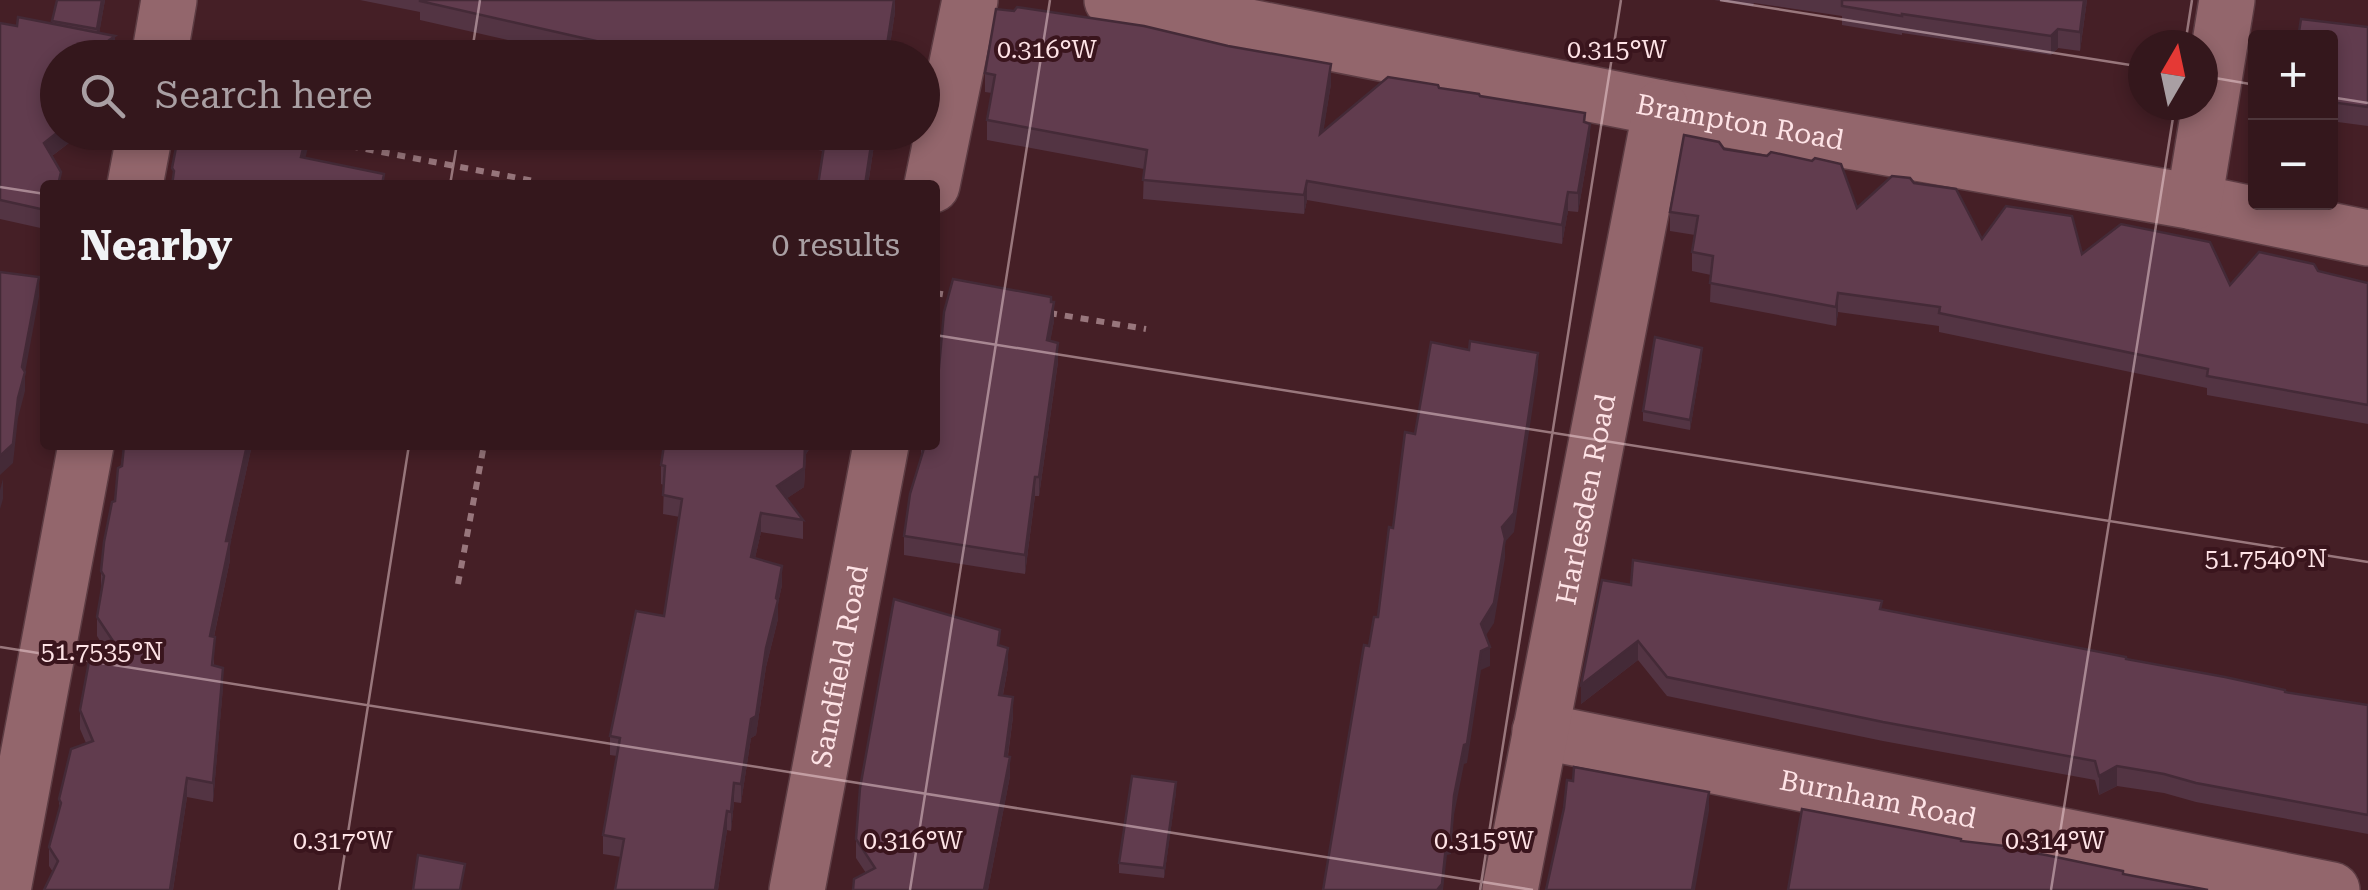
<!DOCTYPE html>
<html lang="en">
<head>
<meta charset="utf-8">
<style>
  body { margin:0; font-family:"Roboto Serif",serif; background:#3c2025; color:#f1f3f6 }
  .controls { position:absolute; right:30px; top:30px; display:grid; overflow:hidden; border-radius:10px; box-shadow:0 5px 15px #0003 }
  .controls button { width:90px; height:90px; display:grid; place-items:center; padding:0; border:0; border-bottom:2px solid #4e363b; background:#34171c; color:#f1f3f6; font:50px sans-serif }
  .compass { position:absolute; left:2128px; top:30px; width:90px; height:90px; border-radius:50%; background:#34171c; box-shadow:0 5px 15px #0003; rotate:9deg }
  .list { margin:0; padding:0; list-style:none }
  h2 { display:flex; justify-content:space-between; align-items:center; height:130px; margin:0; padding:0 40px; font-size:42px }
  h2 small { font-size:32px; font-weight:400; color:#a99fa3 }
  .icon { flex:none; width:55px; height:55px; fill:none; stroke:currentColor; stroke-width:2; stroke-linecap:round; stroke-linejoin:round }
  .map { position:relative; flex:none; width:2368px; height:890px; overflow:hidden }
  .search { position:absolute; background:#34171c; box-shadow:0 5px 15px #0003; left:40px; top:40px; width:900px; height:110px; display:flex; align-items:center; gap:25px; box-sizing:border-box; padding:0 35px; border-radius:55px; color:#a99fa3; font-size:38px }
  .panel { position:absolute; background:#34171c; box-shadow:0 5px 15px #0003; left:40px; top:180px; width:900px; height:270px; border-radius:10px }
  .map>svg:first-child { display:block }
  .lines { fill:none; stroke-linecap:round; stroke-linejoin:round }
  .minor-casing { stroke:#5d3c43; stroke-width:58 }
  .path { stroke:#98767c; stroke-width:6; stroke-dasharray:8 8; stroke-linecap:butt }
  .minor { stroke:#93666c; stroke-width:55 }
  .wall { fill:#533443 }
  .shaded-wall { fill:#442a37 }
  .building { fill:#613c4e; stroke:#442a37; stroke-width:2.5 }
  .ticks { fill:none; stroke:#fee3e6; stroke-width:2.5; stroke-opacity:0.45 }
  .labels { text-anchor:middle; dominant-baseline:central; stroke-width:8; stroke-linejoin:round; paint-order:stroke }
  .street-label { font-size:28px; fill:#fee3e6; stroke:#3a151d }
  .ticks-label { font-size:25px; text-anchor:middle; fill:#fee3e6; stroke:#3a151d; stroke-width:8; stroke-linejoin:round; paint-order:stroke }
</style>
</head>
<body>
<div class="map">
<svg width="2368" height="890" viewBox="0 0 2368 890">
  <rect width="100%" height="100%" fill="#451f26"/>
  <g class="lines">
    <g class="minor-casing">
      <g id="minor">
        <path id="s1" d="M1112,0L1661,108L2194,202L2368,238"/>
        <polyline points="159,58 169,0"/>
        <polyline points="135,185 145,132"/>
        <polyline points="932,185 970,0"/>
        <polyline points="2194,202 2227,0"/>
        <path id="s2" d="M1540,731L2332,890"/>
        <polyline points="3,890 86,445"/>
        <path id="s3" d="M797,890L881,445"/>
        <path id="s4" d="M1510,890L1661,108"/>
      </g>
    </g>
    <g class="path">
      <polyline points="303,137 534,181 533,185"/>
      <polyline points="935,293 953,296"/>
      <polyline points="1049,313 1146,329"/>
      <polyline points="458,584 484,445"/>
    </g>
    <use href="#minor" class="minor"/>
  </g>
  <g class="wall">
    <polygon points="57,0 105,0 99,33 115,55 58,58 78,136 52,156 61,185 45,185 45,229 0,219 0,23 17,26 52,24"/>
    <polygon points="360,0 895,0 895,12 888,58 586,58 420,20 420,12"/>
    <polygon points="1714,0 2087,0 2080,51 2058,48 2051,55 1902,33 1902,35 1842,25 1842,16 1754,3 1753,6"/>
    <polygon points="2368,27 2368,126 2330,121 2330,38"/>
    <polygon points="985,73 1331,84 1323,131 1439,88 1585,122 1590,143 1578,212 1568,211 1562,244 1307,200 1304,214 1143,199 1144,169 987,140 987,120 992,93 985,92"/>
    <polygon points="732,132 876,132 868,185 818,185 823,151"/>
    <polygon points="1724,149 1857,208 1982,239 2082,254 2230,285 2318,271 2368,283 2368,424 2207,395 2207,388 1939,332 1939,326 1838,312 1836,326 1710,302 1711,275 1692,271 1692,252 1695,235 1670,231 1670,212"/>
    <polygon points="1051,302 1054,321 1050,341 1058,362 1039,496 1035,496 1025,574 904,555 904,536 921,459 921,445 935,445"/>
    <polygon points="1702,358 1690,430 1643,421 1643,411"/>
    <polygon points="124,445 252,445 230,544 230,560 214,637 214,666 223,687 213,802 187,797 173,890 44,890 53,872 49,866 49,847 59,813 59,799 86,743 80,729 80,710 104,647 97,636 97,617 101,591 101,571 115,501"/>
    <polygon points="664,445 812,445 806,454 804,487 787,498 803,520 803,539 761,532 755,558 782,585 778,603 778,619 766,667 756,735 751,738 741,803 734,802 731,831 727,830 718,890 615,890 621,857 603,854 603,835 617,756 610,755 610,736 664,616 680,517 663,514 664,485 661,484 661,465"/>
    <polygon points="1631,585 1882,610 2285,692 2368,705 2368,834 2196,802 2164,793 2117,786 2099,795 2095,780 1883,741 1667,696 1638,660 1581,704"/>
    <polygon points="1000,646 1008,667 1003,695 1013,717 1008,756 1010,776 988,890 853,890 866,873 856,858 856,839"/>
    <polygon points="1176,792 1164,878 1119,873 1119,863"/>
  </g>
  <g class="shaded-wall">
    <polygon points="102,0 105,0 97,46 97,29"/>
    <polygon points="894,0 895,12 888,58 885,58"/>
    <polygon points="2084,0 2087,0 2080,51 2080,32"/>
    <polygon points="2058,29 2058,48 2051,55 2051,36"/>
    <polygon points="115,36 115,55 111,58 84,58"/>
    <polygon points="1331,64 1331,84 1320,153 1320,134"/>
    <polygon points="1590,124 1590,143 1578,212 1578,193"/>
    <polygon points="58,132 78,132 78,136 44,162 44,143"/>
    <polygon points="307,132 310,132 310,139 301,176 301,157"/>
    <polygon points="873,132 876,132 868,185 865,185"/>
    <polygon points="1307,181 1307,200 1304,214 1304,195"/>
    <polygon points="1568,192 1568,211 1562,244 1562,225"/>
    <polygon points="39,277 39,297 25,373 25,372 25,391 18,418 13,463 0,475 0,456 22,367"/>
    <polygon points="1838,293 1838,312 1836,326 1836,307"/>
    <polygon points="1054,302 1054,321 1047,359 1047,340"/>
    <polygon points="1058,343 1058,362 1039,496 1039,477"/>
    <polygon points="1702,348 1702,358 1690,430 1690,420"/>
    <polygon points="1538,353 1538,372 1514,532 1505,542 1505,558 1494,623 1481,643 1481,624"/>
    <polygon points="247,445 252,445 230,544 230,560 210,655 210,636 226,541"/>
    <polygon points="805,445 812,445 806,454 804,487 777,505 777,486"/>
    <polygon points="1035,477 1035,496 1025,574 1025,555"/>
    <polygon points="3,479 3,499 0,509 0,490"/>
    <polygon points="761,513 761,532 751,576 751,557"/>
    <polygon points="782,566 782,585 778,603 778,619 766,667 756,735 751,738 741,803 741,784 751,719"/>
    <polygon points="1638,641 1638,660 1581,704 1581,685"/>
    <polygon points="1490,647 1490,666 1481,670 1467,763 1464,764 1454,815 1451,854 1447,855 1443,890 1437,890 1481,651"/>
    <polygon points="1008,648 1008,667 999,714 999,695"/>
    <polygon points="223,668 223,687 213,802 213,783"/>
    <polygon points="1013,697 1013,717 1005,775 1005,756"/>
    <polygon points="1010,757 1010,776 988,890 984,890"/>
    <polygon points="2117,766 2117,786 2099,795 2099,776"/>
    <polygon points="187,778 187,797 173,890 170,890"/>
    <polygon points="1176,782 1176,792 1164,878 1164,868"/>
    <polygon points="734,783 734,802 731,831 731,812"/>
    <polygon points="1709,792 1709,811 1695,890 1692,890"/>
    <polygon points="727,811 727,830 718,890 715,890"/>
  </g>
  <g class="building">
    <polygon points="57,0 102,0 97,29 52,21"/>
    <polygon points="420,0 894,0 885,58 616,58 618,46 420,1"/>
    <polygon points="1842,0 2084,0 2080,32 2058,29 2051,36 1902,14 1902,16 1842,6"/>
    <polygon points="1017,7 1144,26 1228,46 1331,64 1320,134 1388,77 1438,85 1439,88 1479,94 1480,96 1585,113 1584,122 1590,124 1578,193 1568,192 1562,225 1307,181 1304,195 1143,180 1147,150 987,120 995,75 985,73 996,9 1014,11"/>
    <polygon points="18,17 115,36 84,58 58,58 58,132 44,143 61,172 58,185 45,185 45,210 0,200 0,23 17,26"/>
    <polygon points="2301,19 2368,27 2368,107 2330,102 2330,38 2298,38"/>
    <polygon points="179,132 307,132 301,157 384,174 382,185 172,185 174,171 172,168"/>
    <polygon points="823,132 873,132 865,185 818,185 826,133"/>
    <polygon points="1684,135 1719,142 1724,149 1767,156 1771,152 1812,161 1815,158 1841,164 1857,208 1892,176 1910,178 1914,183 1956,189 1982,239 2006,206 2072,216 2082,254 2121,224 2210,242 2230,285 2259,252 2314,264 2318,271 2368,283 2368,405 2207,376 2208,369 1939,313 1940,307 1838,293 1836,307 1710,283 1713,256 1692,252 1698,216 1670,212"/>
    <polygon points="0,272 39,277 22,367 25,372 18,398 13,444 0,456"/>
    <polygon points="953,279 1051,297 1051,302 1054,302 1047,340 1058,343 1039,477 1035,477 1025,555 904,536 910,494 925,445 935,445 935,378 938,378 944,312"/>
    <polygon points="1655,337 1702,348 1690,420 1643,411"/>
    <polygon points="1470,341 1538,353 1514,513 1502,527 1505,539 1494,603 1481,624 1490,647 1481,651 1467,744 1464,745 1454,796 1451,835 1447,836 1442,884 1437,890 1323,890 1364,645 1369,646 1374,617 1378,617 1389,527 1393,528 1405,432 1415,434 1431,342 1469,350"/>
    <polygon points="124,445 247,445 226,541 230,541 210,636 215,637 212,665 223,668 213,783 187,778 170,890 44,890 58,861 49,847 61,803 59,799 71,749 93,741 80,710 90,656 113,641 97,617 104,576 101,571 104,542 112,502 115,501 118,468 122,466"/>
    <polygon points="664,445 805,445 804,468 777,486 803,520 761,513 751,557 782,566 776,598 778,600 766,648 756,716 751,719 741,784 734,783 731,812 727,811 715,890 615,890 624,839 603,835 620,738 610,736 636,611 664,616 682,499 663,495 665,466 661,465"/>
    <polygon points="1633,560 1882,601 1880,609 2126,657 2126,659 2225,677 2285,690 2285,692 2368,705 2368,815 2196,783 2164,774 2117,766 2099,776 2095,761 1883,722 1667,677 1638,641 1581,685 1602,580 1631,585"/>
    <polygon points="894,599 1000,630 998,645 1008,648 999,695 1013,697 1005,756 1010,757 984,890 853,890 854,879 875,868 856,839 860,788"/>
    <polygon points="1574,767 1709,792 1692,890 1546,890 1564,808 1567,780 1573,781"/>
    <polygon points="1132,776 1176,782 1164,868 1119,863"/>
    <polygon points="1802,809 1961,839 1961,841 2005,846 2004,848 2046,855 2123,871 2123,874 2208,890 1788,890"/>
    <polygon points="418,855 465,864 460,890 413,890"/>
  </g>
  <path class="ticks" d="M1720,0L2143,67M2185,45L2192,0M471,58L480,0M2203,76L2256,85M2330,97L2368,103M450,185L459,132M0,187L45,194M935,335L2368,562M0,647L1533,890M339,890L409,445M910,890L1050,0M1480,890L1621,0M2051,890L2175,105"/>
  <g class="labels">
    <g class="street-label">
      <text stroke="none"><textPath href="#s1" startOffset="640">Brampton Road</textPath></text>
      <text stroke="none"><textPath href="#s4" startOffset="398">Harlesden Road</textPath></text>
      <text stroke="none"><textPath href="#s3" startOffset="228">Sandfield Road</textPath></text>
      <text stroke="none"><textPath href="#s2" startOffset="345">Burnham Road</textPath></text>
    </g>
  </g>
  <g class="ticks-label">
    <text x="1047" y="58">0.316°W</text>
    <text x="1617" y="58">0.315°W</text>
    <text x="2266" y="567">51.7540°N</text>
    <text x="102" y="660">51.7535°N</text>
    <text x="343" y="849">0.317°W</text>
    <text x="913" y="849">0.316°W</text>
    <text x="1484" y="849">0.315°W</text>
    <text x="2055" y="849">0.314°W</text>
  </g>
</svg>
<div class="controls">
<button>+</button>
<button>−</button>
</div>
<svg class="compass" viewBox="-18 -18 36 36"><path d="M0-13l5 13h-10z" fill="#e53935"/><path d="M0 13l5-13h-10z" fill="#a99fa3"/></svg>
<div class="search"><svg class="icon" aria-label="search" viewBox="0 0 24 24"><circle cx="10" cy="10" r="6"/><path d="M15 15l6 6"/></svg>Search here</div>
<section class="panel">
<h2>Nearby<small>0 results</small></h2>
<ul class="list">
</ul>
</section>
</div>
</body>
</html>
